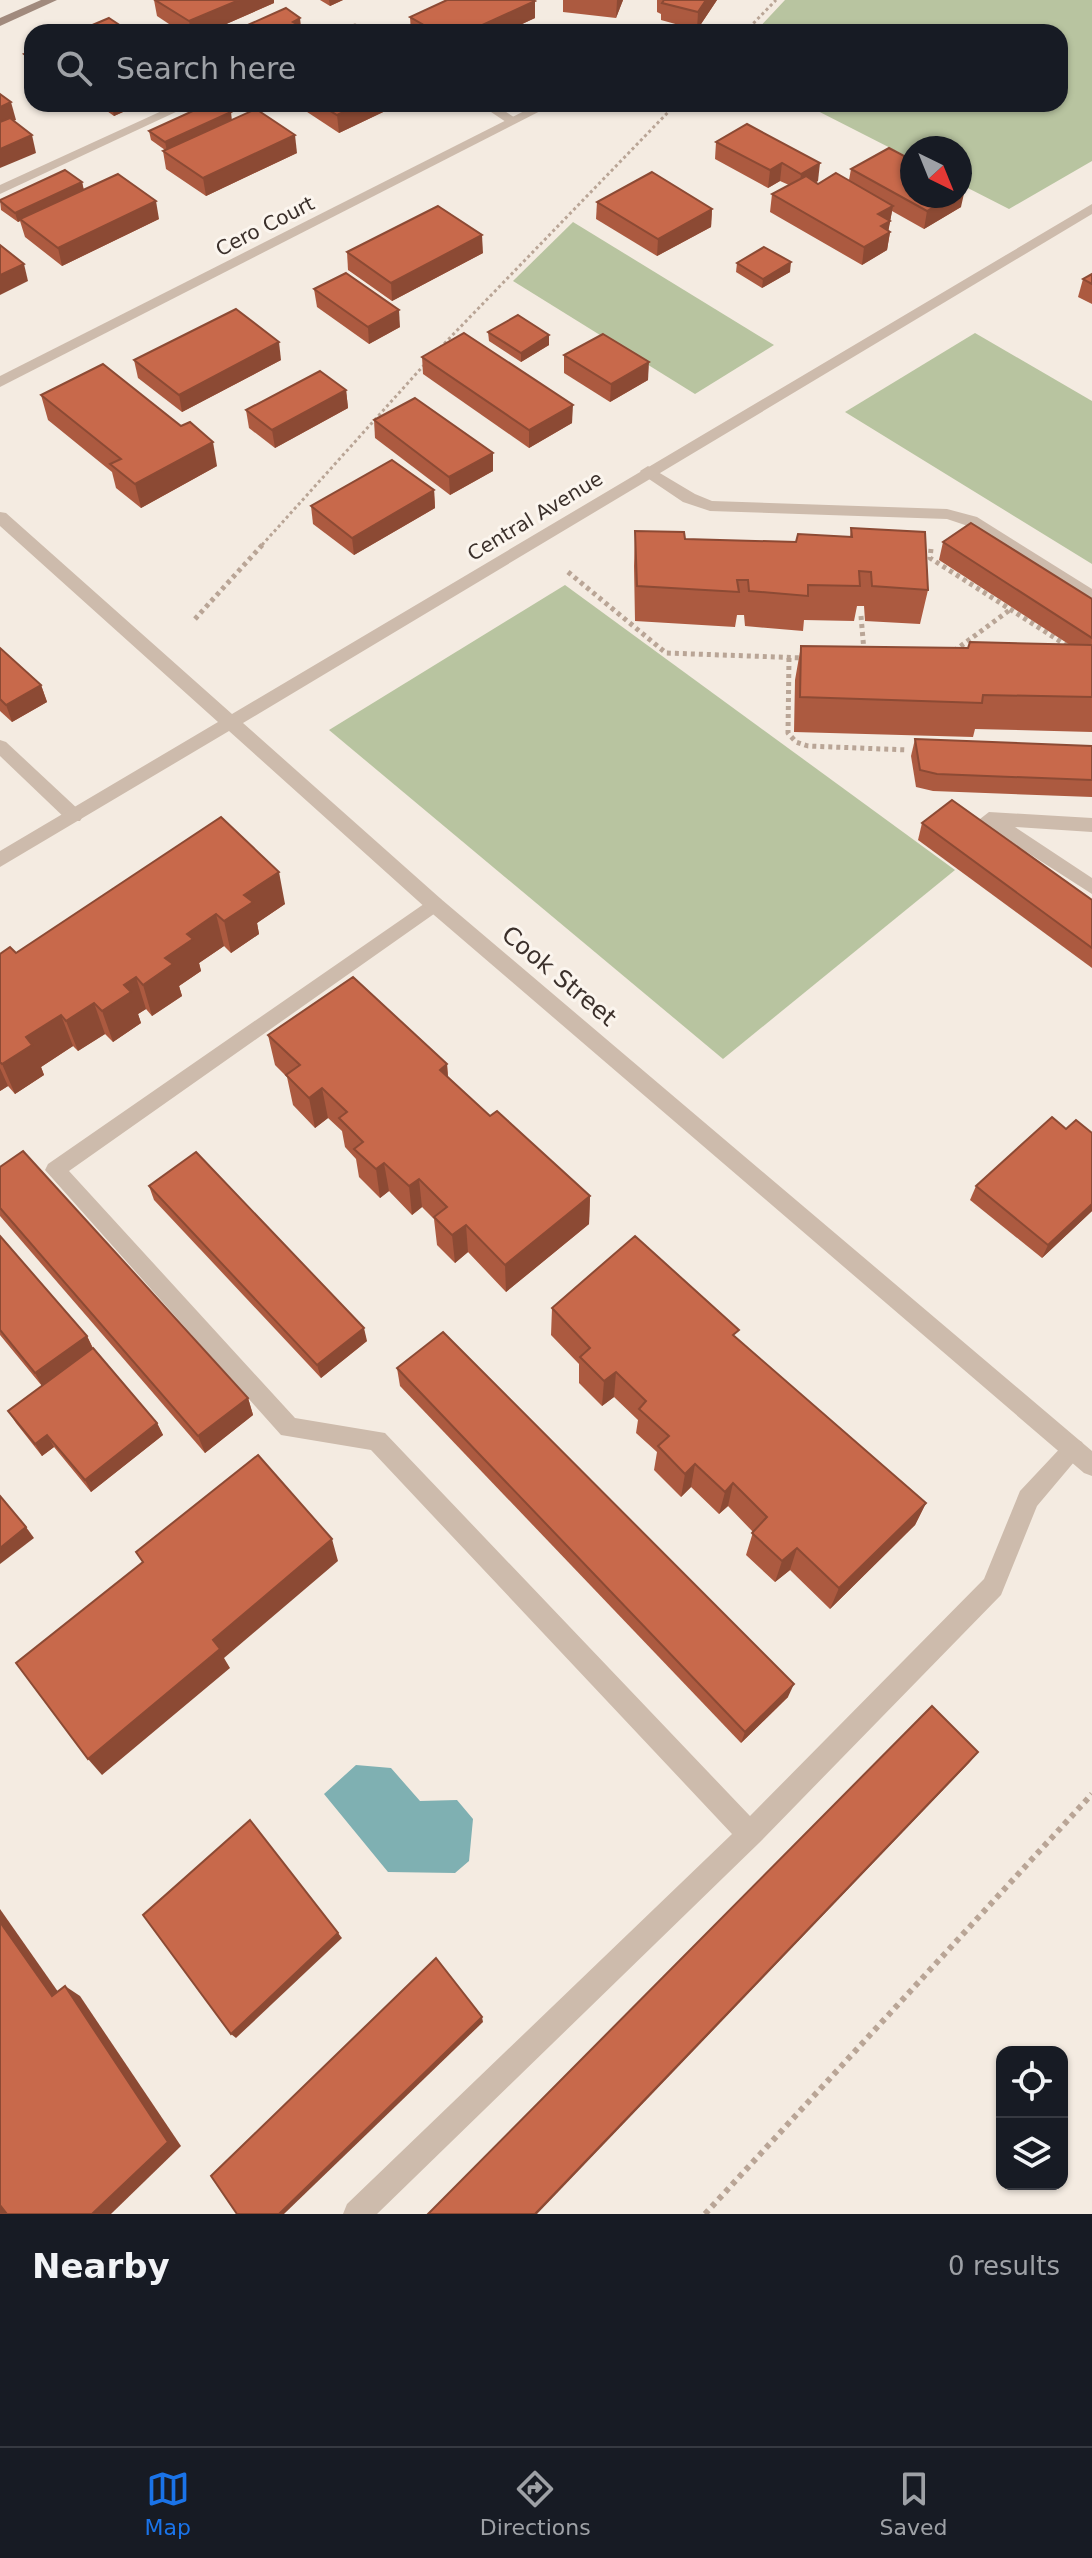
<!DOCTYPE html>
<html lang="en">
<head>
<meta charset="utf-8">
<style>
  body { margin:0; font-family:"DejaVu Sans",sans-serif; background:#242831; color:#f1f3f6 }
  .controls { position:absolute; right:24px; bottom:24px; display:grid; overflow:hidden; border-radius:16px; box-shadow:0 2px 6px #0004 }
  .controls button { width:72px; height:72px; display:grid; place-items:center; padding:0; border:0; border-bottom:2px solid #363941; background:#171b24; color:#f1f3f6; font:40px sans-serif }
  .compass { position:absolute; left:900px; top:136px; width:72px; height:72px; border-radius:50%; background:#171b24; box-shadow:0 2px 6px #0004; rotate:137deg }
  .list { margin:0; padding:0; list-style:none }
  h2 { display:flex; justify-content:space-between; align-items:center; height:104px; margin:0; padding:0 32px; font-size:34px }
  h2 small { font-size:26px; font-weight:400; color:#9ea1a6 }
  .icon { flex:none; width:44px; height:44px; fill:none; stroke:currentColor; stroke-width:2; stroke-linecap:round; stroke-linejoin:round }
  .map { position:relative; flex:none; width:1092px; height:2214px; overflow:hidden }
  .search { position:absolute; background:#171b24; box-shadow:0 2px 6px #0004; left:24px; right:24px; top:24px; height:88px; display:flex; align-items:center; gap:20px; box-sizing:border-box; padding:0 28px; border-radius:24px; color:#9ea1a6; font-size:30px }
  .sheet { height:232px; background:#171b24 }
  nav { display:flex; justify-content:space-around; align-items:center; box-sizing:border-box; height:112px; border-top:2px solid #363941; background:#171b24; font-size:22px; color:#9ea1a6 }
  nav a { display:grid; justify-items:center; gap:4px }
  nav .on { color:#1a73e8 }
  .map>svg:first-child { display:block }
  .green { fill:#b8c4a0 }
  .water { fill:#7fb0b2 }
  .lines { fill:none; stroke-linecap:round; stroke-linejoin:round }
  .path-far2 { stroke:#b9a596; stroke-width:3; stroke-dasharray:3 3; stroke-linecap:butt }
  .path-far1 { stroke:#b9a596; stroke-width:5; stroke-dasharray:4 4; stroke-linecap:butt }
  .path { stroke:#b9a596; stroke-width:6; stroke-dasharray:5 5; stroke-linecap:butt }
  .lane { fill:#cdbbac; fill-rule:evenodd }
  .street { fill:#cdbbac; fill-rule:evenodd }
  .secondary { fill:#a18a7d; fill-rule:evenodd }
  .wall { fill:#ac5a40 }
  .shaded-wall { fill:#8c4a34 }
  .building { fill:#c8694b; stroke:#8c4a34; stroke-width:2 }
  .labels { text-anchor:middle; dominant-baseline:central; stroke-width:6; stroke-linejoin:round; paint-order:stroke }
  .far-street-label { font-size:20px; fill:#3b302b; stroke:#fbf5ee }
  .street-label { font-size:24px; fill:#3b302b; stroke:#fbf5ee }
</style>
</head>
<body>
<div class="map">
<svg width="1092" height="2214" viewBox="0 0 1092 2214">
  <rect width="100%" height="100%" fill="#f4ebe1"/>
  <g class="green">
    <polygon points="785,0 1092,0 1092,161 1009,209 960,184 960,148 912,148 912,159 804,104 1060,104 1060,32 755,32"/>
    <polygon points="573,222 774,345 695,394 513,281"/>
    <polygon points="975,333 1092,401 1092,564 845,412"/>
    <polygon points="565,585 955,870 723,1059 329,730"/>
  </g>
  <polygon class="water" points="356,1765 391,1768 420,1801 457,1800 473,1819 469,1861 455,1873 388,1872 324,1794"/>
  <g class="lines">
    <g class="path-far2">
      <polyline points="745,32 776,0"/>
      <polyline points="440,348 676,104"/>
      <polyline points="262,545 425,364"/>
    </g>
    <g class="path-far1">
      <polyline points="931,549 930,558 1069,647"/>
      <polyline points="568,572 666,653 805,658"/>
      <polyline points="861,616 864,651"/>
      <polyline points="195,619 264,543"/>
      <polyline points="954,651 1011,609"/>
      <polyline points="789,658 788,733 796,742 808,746 908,750"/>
    </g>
    <polyline class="path" points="705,2214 1092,1794"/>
    <g class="lane">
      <polygon points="355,23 369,32 338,32"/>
      <polygon points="177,104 193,104 0,194 0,185"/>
      <polygon points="479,104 494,104 520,121 509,124"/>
      <polygon points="648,466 695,494 712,501 947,509 977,517 1092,589 1092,603 965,525 947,519 710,511 683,502 643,475 640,471"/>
      <polygon points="0,740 6,742 80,811 83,816 80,821 68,821 0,756"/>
      <polygon points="989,812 1092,818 1092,832 1015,827 1092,878 1092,894 983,824 980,819"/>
      <polygon points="434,897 441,899 443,904 441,909 69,1171 295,1418 385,1433 750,1816 984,1579 1020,1491 1066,1442 1074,1438 1082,1442 1085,1449 1037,1506 1001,1595 759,1843 377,2214 343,2214 347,2204 732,1834 371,1450 281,1435 45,1170 48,1164"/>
    </g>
    <g class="street">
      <polygon points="538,104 554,104 0,387 0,376"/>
      <polygon points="1092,204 1092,214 243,723 441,899 1092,1451 1092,1476 1084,1473 427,909 229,731 0,867 0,851 218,722 0,526 0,512 6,513 232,714"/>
    </g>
    <polygon class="secondary" points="41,0 57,0 0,26 0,18"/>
  </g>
  <g class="wall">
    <polygon points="154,0 274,0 274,3 208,32 181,32 157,16"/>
    <polygon points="320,0 343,0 330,6"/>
    <polygon points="563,0 623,0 616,18 563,12"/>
    <polygon points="657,0 717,0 697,30 661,20 661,14 657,12"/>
    <polygon points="410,17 535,18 505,32 411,32"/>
    <polygon points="32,51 32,74 28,72 24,54"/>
    <polygon points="97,104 141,104 114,116"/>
    <polygon points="295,104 400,104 339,133"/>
    <polygon points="232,120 297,153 206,196 166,169 163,151 165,150 151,140 149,131"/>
    <polygon points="747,124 818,181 816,182 818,184 849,180 851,169 961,207 924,229 892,211 888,231 890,232 887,250 862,265 770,212 772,194 789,185 780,181 768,188 715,159 716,142"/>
    <polygon points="82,182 84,190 159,219 62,266 25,237 20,221 18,222 1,210 0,200"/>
    <polygon points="597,202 712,209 711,227 657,256 596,219"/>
    <polygon points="347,252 483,253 392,301 348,270"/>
    <polygon points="737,263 790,272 762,288 736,272"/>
    <polygon points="1092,274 1092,304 1078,297 1083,279"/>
    <polygon points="314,289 400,327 369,344 317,307"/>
    <polygon points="488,332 549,335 549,345 521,362 489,341"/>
    <polygon points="564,355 648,380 610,402 564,373"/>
    <polygon points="422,357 572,423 529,448 423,374"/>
    <polygon points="134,360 281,360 182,412 138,378"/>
    <polygon points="346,390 348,408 275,448 249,428 246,410"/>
    <polygon points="41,395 217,466 141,508 116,488 112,472 48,420"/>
    <polygon points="374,420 493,453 493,471 450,495 375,438"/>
    <polygon points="434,490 435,508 354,555 313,524 311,506"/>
    <polygon points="851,528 928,590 920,624 865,621 864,606 857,606 854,621 804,620 803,631 745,626 744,615 737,615 735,627 635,621 634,566 635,531 685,539 796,542 850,537"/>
    <polygon points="943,542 1092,599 1092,732 975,729 973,737 794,732 795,680 801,646 968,648 1070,645 939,560"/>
    <polygon points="0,648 41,685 47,702 12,722 0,711"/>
    <polygon points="915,739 1092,746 1092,797 933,791 916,787 911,756"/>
    <polygon points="221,817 285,904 257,923 259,934 231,953 224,946 199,963 201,971 179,986 182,996 152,1016 146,1009 138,1014 141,1023 113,1042 105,1034 78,1051 73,1046 41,1067 44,1075 15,1094 8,1086 0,1091 0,954 16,953"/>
    <polygon points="922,823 1092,900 1092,968 918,840"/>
    <polygon points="268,1035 447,1064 448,1077 490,1116 590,1196 589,1224 506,1292 468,1252 455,1263 437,1245 434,1219 422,1207 412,1215 389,1191 380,1198 359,1177 356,1159 345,1147 342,1131 328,1118 315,1128 293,1105 287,1077 275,1065"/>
    <polygon points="0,1167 248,1398 253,1415 205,1453 0,1216"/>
    <polygon points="149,1186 367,1341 321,1378 154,1200"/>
    <polygon points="976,1186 1092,1211 1042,1258 970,1200"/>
    <polygon points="0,1236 87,1336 93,1348 157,1423 163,1435 91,1492 54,1447 42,1456 16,1423 8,1411 42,1386 0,1335"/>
    <polygon points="552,1308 737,1339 926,1503 915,1525 830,1609 790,1570 775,1582 746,1555 753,1532 728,1506 719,1514 691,1487 681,1497 654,1470 657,1452 636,1433 638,1420 614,1397 602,1406 579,1383 579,1364 551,1335"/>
    <polygon points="397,1368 788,1697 741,1743 400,1386"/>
  </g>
  <g class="shaded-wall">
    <polygon points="239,0 274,0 274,3 208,32 191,32 189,21"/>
    <polygon points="329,0 343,0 330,6"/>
    <polygon points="617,0 623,0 616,18"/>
    <polygon points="706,0 717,0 697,30 698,12"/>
    <polygon points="535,1 535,18 505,32 467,32"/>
    <polygon points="300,18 301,27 298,29 298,32 279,32 293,22"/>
    <polygon points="11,102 16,120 0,126 0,107"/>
    <polygon points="119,104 141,104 114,116 112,107"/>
    <polygon points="361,104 400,104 339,133 337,115"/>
    <polygon points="231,112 232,121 167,151 165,142"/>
    <polygon points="32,135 36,153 0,168 0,149"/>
    <polygon points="295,135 297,153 206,196 203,178"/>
    <polygon points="782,163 780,181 768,188 770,170"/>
    <polygon points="820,163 818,181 799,191 801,174"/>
    <polygon points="82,182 84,192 20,219 20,221 18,222 15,213"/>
    <polygon points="965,189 961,207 924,229 927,211 952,196 960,196 960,192"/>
    <polygon points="156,201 159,219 62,266 58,248"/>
    <polygon points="893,206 888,233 890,232 887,250 862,265 864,247 878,214"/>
    <polygon points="712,209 711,227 657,256 658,239"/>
    <polygon points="482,235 483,253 392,301 391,283"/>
    <polygon points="791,262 790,272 762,288 763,279"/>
    <polygon points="24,264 28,281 0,295 0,275"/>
    <polygon points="399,310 400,327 369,344 368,327"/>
    <polygon points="549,335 549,345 521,362 521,353"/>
    <polygon points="279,342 281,360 182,412 179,395"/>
    <polygon points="649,362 648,380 610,402 611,384"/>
    <polygon points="346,390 348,408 275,448 272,430"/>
    <polygon points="573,405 572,423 529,448 529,430"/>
    <polygon points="213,442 217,466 141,508 135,484"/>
    <polygon points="493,453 493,471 450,495 449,477"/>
    <polygon points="434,490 435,508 354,555 352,538"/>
    <polygon points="41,685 47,702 12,722 6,705"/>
    <polygon points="279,872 285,904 257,923 259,934 231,953 224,921 244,895"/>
    <polygon points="216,914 224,946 199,963 201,971 179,986 182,996 152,1016 143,985 187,934"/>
    <polygon points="136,977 146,1009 138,1014 141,1023 113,1042 102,1011 124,985"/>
    <polygon points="94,1003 105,1034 78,1051 66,1021"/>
    <polygon points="61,1015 73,1046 41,1067 44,1075 15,1094 2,1064 26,1037"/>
    <polygon points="447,1064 449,1094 440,1070"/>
    <polygon points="0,1068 8,1086 0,1091"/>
    <polygon points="322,1088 328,1118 315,1128 309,1098"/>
    <polygon points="384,1163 389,1191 380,1198 376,1169"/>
    <polygon points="419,1179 422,1207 412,1215 409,1186"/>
    <polygon points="590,1196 589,1224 506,1292 505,1265"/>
    <polygon points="1092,1204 1092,1211 1042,1258 1048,1245"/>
    <polygon points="466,1225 468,1252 455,1263 452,1235"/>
    <polygon points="364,1328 367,1341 321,1378 317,1365"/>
    <polygon points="87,1336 93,1349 42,1386 35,1373"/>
    <polygon points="616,1372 614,1397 602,1406 604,1381"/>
    <polygon points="248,1398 253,1415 205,1453 198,1436"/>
    <polygon points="157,1423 163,1435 91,1492 85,1480"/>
    <polygon points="47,1435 54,1447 42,1456 35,1444"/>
    <polygon points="695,1464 691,1487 681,1497 685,1474"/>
    <polygon points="733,1483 728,1506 719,1514 725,1492"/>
    <polygon points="926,1503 915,1525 830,1609 839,1588"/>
    <polygon points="26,1527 34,1538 0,1564 0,1548"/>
    <polygon points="332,1539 338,1561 224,1658 230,1668 102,1775 88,1759 213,1640"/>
    <polygon points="797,1548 790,1570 775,1582 782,1561"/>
    <polygon points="794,1684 788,1697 741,1743 745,1732"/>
    <polygon points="978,1752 969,1763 537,2214 535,2214"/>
    <polygon points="0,1909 68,2006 52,1996 0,1922"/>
    <polygon points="338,1933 342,1938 236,2038 231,2034"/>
    <polygon points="65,1986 80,1996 181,2146 111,2214 92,2214"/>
    <polygon points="482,2017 483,2022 284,2214 279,2214"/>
    <polygon points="0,2205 1,2205 13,2214 0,2214"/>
  </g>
  <g class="building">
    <polygon points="155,0 239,0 189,21"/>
    <polygon points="447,0 533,0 535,1 467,32 436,32 410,17"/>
    <polygon points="664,0 706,0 698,12 662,3"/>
    <polygon points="286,8 300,18 293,22 297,24 279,32 232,32"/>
    <polygon points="109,18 130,32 76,32"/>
    <polygon points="32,51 32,60 24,54"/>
    <polygon points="0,94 11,102 0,107"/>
    <polygon points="208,104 220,104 231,112 165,142 149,131"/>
    <polygon points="319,104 361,104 337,115"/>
    <polygon points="256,109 295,135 203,178 163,151"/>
    <polygon points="10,118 32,135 0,149 0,122"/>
    <polygon points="747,124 820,163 801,174 782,163 770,170 716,142"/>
    <polygon points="889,148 912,160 912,196 952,196 927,211 851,169"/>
    <polygon points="65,170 82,182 15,213 0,201 0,200"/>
    <polygon points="652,172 712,209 658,239 597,202"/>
    <polygon points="836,173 893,206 878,214 890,221 881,226 890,232 864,247 772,194 806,176 818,184"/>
    <polygon points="118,174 156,201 58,248 20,219"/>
    <polygon points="438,206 482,235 391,283 347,252"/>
    <polygon points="0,245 24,264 0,275"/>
    <polygon points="764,247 791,262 763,279 737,263"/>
    <polygon points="346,273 399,310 368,327 314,289"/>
    <polygon points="1092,274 1092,284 1083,279"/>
    <polygon points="236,309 279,342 179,395 134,360"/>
    <polygon points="518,315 549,335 521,353 488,332"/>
    <polygon points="464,333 573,405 529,430 422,357"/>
    <polygon points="603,334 649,362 611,384 564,355"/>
    <polygon points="103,364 181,426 190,422 213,442 135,484 110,464 121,459 41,395"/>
    <polygon points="320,371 346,390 272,430 246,410"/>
    <polygon points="415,398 493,453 449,477 374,420"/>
    <polygon points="392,460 434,490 352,538 311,506"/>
    <polygon points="971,523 1092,599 1092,638 943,542"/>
    <polygon points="851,528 925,532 928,590 872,586 871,572 859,571 860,586 808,585 808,596 749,591 748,580 737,580 739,592 637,586 635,531 684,532 685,539 796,542 798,534 852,537"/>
    <polygon points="970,642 1092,645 1092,697 983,695 982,703 800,697 801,646 968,648"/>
    <polygon points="0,648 41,685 6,705 0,699"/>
    <polygon points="915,739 1092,746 1092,780 937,774 920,770"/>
    <polygon points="952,800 1092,900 1092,948 922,823"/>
    <polygon points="221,817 279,872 244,895 253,902 224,921 216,914 187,934 193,939 165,958 173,964 143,985 136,977 124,985 131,992 102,1011 94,1003 66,1021 61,1015 26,1037 32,1045 2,1064 0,1062 0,954 10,947 16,953"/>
    <polygon points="353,977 447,1064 440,1070 490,1116 497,1111 590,1196 505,1265 466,1225 452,1235 434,1217 447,1207 419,1179 409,1186 384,1163 376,1169 354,1149 363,1142 339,1118 347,1112 322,1088 309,1098 286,1075 300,1065 268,1035"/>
    <polygon points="1052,1117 1066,1129 1076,1120 1092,1133 1092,1204 1048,1245 976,1186"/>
    <polygon points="23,1151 248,1398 198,1436 0,1208 0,1167"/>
    <polygon points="196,1152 364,1328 317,1365 149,1186"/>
    <polygon points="0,1236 87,1336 35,1373 0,1330"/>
    <polygon points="635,1236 739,1330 733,1335 926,1503 839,1588 797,1548 782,1561 752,1533 767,1517 733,1483 725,1492 695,1464 685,1474 658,1446 669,1436 639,1409 646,1401 616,1372 604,1381 580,1357 590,1348 552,1308"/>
    <polygon points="443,1332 794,1684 745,1732 397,1368"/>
    <polygon points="93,1348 157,1423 85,1480 47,1435 35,1444 8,1411"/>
    <polygon points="258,1455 332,1539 213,1640 220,1649 88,1759 16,1663 143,1562 136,1552"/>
    <polygon points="0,1496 26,1527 0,1548"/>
    <polygon points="932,1706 978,1752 535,2214 428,2214"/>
    <polygon points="250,1820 338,1933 231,2034 143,1915"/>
    <polygon points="0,1922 52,1996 65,1986 168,2142 92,2214 7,2214 0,2205"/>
    <polygon points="436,1958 482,2017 279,2214 237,2214 211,2176"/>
  </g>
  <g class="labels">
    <g class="far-street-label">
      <text transform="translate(265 226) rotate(-27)">Cero Court</text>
      <text transform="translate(535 516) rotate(-31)">Central Avenue</text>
    </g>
    <g class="street-label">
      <text transform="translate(559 976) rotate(40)">Cook Street</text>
    </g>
  </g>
</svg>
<div class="controls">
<button><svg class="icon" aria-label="locate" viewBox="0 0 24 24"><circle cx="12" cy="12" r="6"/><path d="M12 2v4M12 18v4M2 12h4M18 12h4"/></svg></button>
<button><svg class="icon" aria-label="layers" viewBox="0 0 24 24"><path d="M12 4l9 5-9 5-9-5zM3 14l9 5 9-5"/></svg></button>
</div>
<svg class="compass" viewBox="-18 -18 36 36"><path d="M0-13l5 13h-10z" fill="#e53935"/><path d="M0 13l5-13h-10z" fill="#9ea1a6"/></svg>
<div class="search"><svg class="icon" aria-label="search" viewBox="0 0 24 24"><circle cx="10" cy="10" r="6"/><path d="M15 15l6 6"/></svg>Search here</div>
</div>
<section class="sheet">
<h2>Nearby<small>0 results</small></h2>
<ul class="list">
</ul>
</section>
<nav>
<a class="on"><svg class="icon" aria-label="map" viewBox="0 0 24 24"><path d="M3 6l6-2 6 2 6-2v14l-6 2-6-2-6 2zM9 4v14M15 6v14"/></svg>Map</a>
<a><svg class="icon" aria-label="directions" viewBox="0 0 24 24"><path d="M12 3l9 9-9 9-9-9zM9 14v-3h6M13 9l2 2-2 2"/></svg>Directions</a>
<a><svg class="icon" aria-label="saved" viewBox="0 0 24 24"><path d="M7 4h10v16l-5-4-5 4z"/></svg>Saved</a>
</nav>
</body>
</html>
